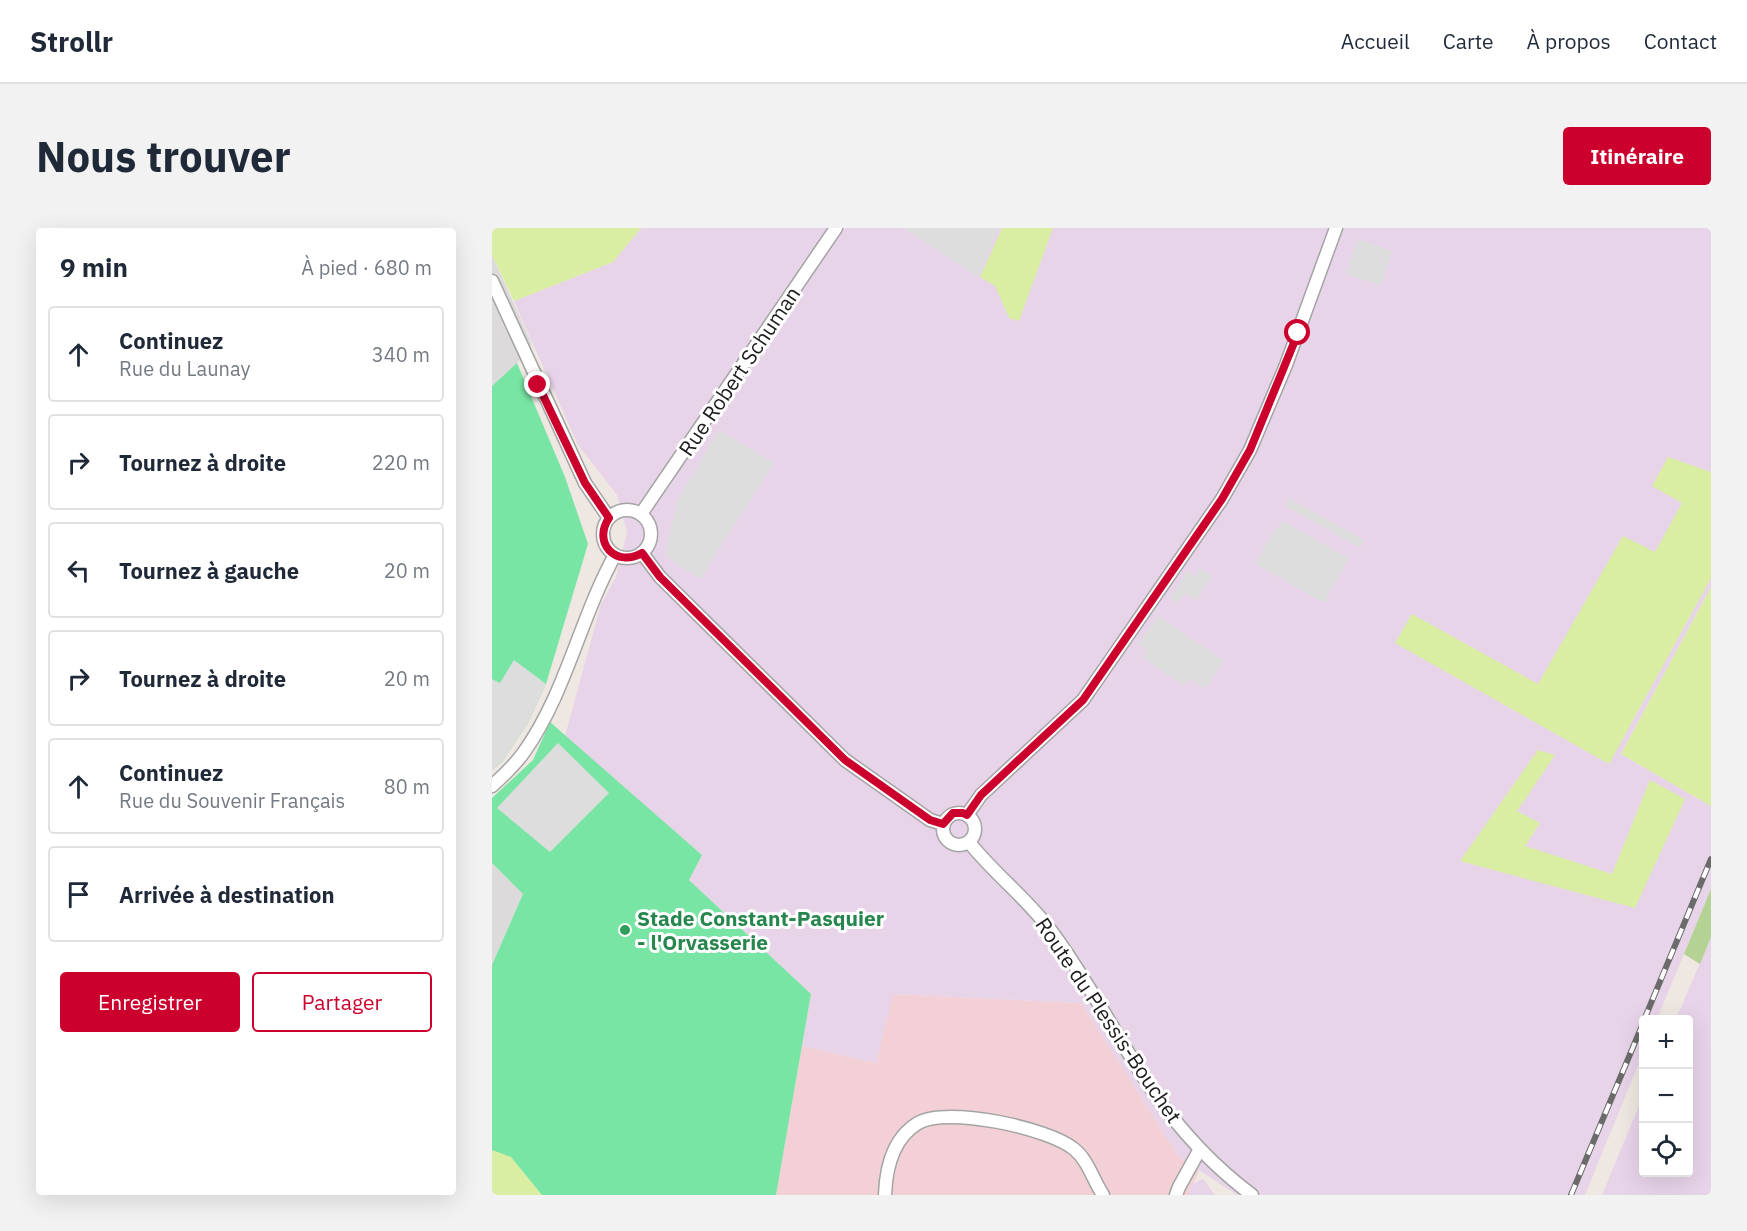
<!DOCTYPE html>
<html lang="fr">
<head>
<meta charset="utf-8">
<style>
  body { margin:0; font-family:"IBM Plex Sans",sans-serif; background:#f2f2f3; color:#1f2937 }
  .controls { position:absolute; right:18px; bottom:18px; display:grid; overflow:hidden; border-radius:6px; box-shadow:0 6px 24px #0002 }
  .controls button { width:54px; height:54px; display:grid; place-items:center; padding:0; border:0; border-bottom:2px solid #e0e1e3; background:#fff; color:#1f2937; font:30px sans-serif }
  .stop { position:absolute; width:18px; height:18px; margin:-14px; border:4px solid #cb002c; border-radius:50%; background:#fff }
  .stop.end { background:#cb002c; border-color:#fff; box-shadow:0 2px 6px #0008 }
  .list { margin:0; padding:0; list-style:none }
  h2 { display:flex; justify-content:space-between; align-items:center; height:78px; margin:0; padding:0 24px; font-size:26px }
  h2 small { font-size:20px; font-weight:400; color:#747a83 }
  .list li { display:grid; grid-template-columns:39px 1fr auto; gap:18px; align-items:center; box-sizing:border-box; height:96px; margin:0 12px 12px; padding:0 12px; border:2px solid #e0e1e3; border-radius:6px }
  .list b { display:block; font-size:22px; white-space:nowrap }
  .list p { margin:0; font-size:20px; white-space:nowrap; color:#747a83 }
  .list em { font-size:20px; font-style:normal; color:#747a83 }
  .actions { display:flex; gap:12px; padding:18px 24px }
  .actions a { flex:1; padding:14px 0; border:2px solid #cb002c; border-radius:6px; text-align:center; font-size:21px; color:#cb002c }
  .actions .main { background:#cb002c; color:#fff }
  .icon { flex:none; width:33px; height:33px; fill:none; stroke:currentColor; stroke-width:2; stroke-linecap:round; stroke-linejoin:round }
  .map { position:relative; flex:none; width:1219px; height:967px; overflow:hidden; border-radius:6px }
  header { display:flex; align-items:center; gap:36px; box-sizing:border-box; height:84px; padding:0 30px; background:#fff; border-bottom:2px solid #e0e1e3 }
  header strong { font-size:28px }
  nav { display:flex; gap:33px; margin-inline-start:auto; font-size:21px }
  .intro { display:flex; align-items:center; justify-content:space-between; box-sizing:border-box; height:144px; padding:0 36px }
  h1 { margin:0; font-size:42px }
  .button { padding:15px 27px; border-radius:6px; background:#cb002c; color:#fff; font-size:21px; font-weight:700 }
  main { display:flex; gap:36px; padding:0 36px }
  aside { flex:1; background:#fff; border-radius:6px; box-shadow:0 6px 24px #0002 }
  .map>svg:first-child { display:block }
  .residential { fill:#dcdada }
  .commercial { fill:#f2d0d6 }
  .industrial { fill:#e8d4e9 }
  .grass { fill:#d9eea3 }
  .forest { fill:#b4d293 }
  .pitch { fill:#79e5a4 }
  .parking { fill:#ddd }
  .lines { fill:none; stroke-linecap:round; stroke-linejoin:round }
  .minor-casing { stroke:#a4a4a4; stroke-width:15 }
  .minor { stroke:#fff; stroke-width:12 }
  .rail-casing { stroke:#6b6b6b; stroke-width:6 }
  .rail { stroke:#fff; stroke-width:4; stroke-dasharray:11; stroke-linecap:butt }
  .route { stroke:#cb002c; stroke-width:8 }
  .leisure-dot { fill:#2e9e5b; stroke:#fff; stroke-width:2 }
  .labels { text-anchor:middle; dominant-baseline:central; stroke-width:6; stroke-linejoin:round; paint-order:stroke }
  .street-label { font-size:21px; fill:#1d1d1d; stroke:#fff }
  .leisure-label { font-size:21px; font-weight:bold; fill:#27864d; stroke:#fff; text-anchor:start }
</style>
</head>
<body>
<header>
<strong>Strollr</strong>
<nav><a>Accueil</a><a>Carte</a><a>À propos</a><a>Contact</a></nav>
</header>
<div class="intro"><h1>Nous trouver</h1><a class="button">Itinéraire</a></div>
<main>
<aside>
<h2>9 min<small>À pied · 680 m</small></h2>
<ul class="list">
<li><svg class="icon" aria-label="ahead" viewBox="0 0 24 24"><path d="M12 20V5M6 11l6-6 6 6"/></svg><div><b>Continuez</b><p>Rue du Launay</p></div><em>340 m</em></li>
<li><svg class="icon" aria-label="right" viewBox="0 0 24 24"><path d="M7 20v-9h11M14 6l5 5-5 5"/></svg><div><b>Tournez à droite</b></div><em>220 m</em></li>
<li><svg class="icon" aria-label="left" viewBox="0 0 24 24"><path d="M17 20v-9H6M10 6l-5 5 5 5"/></svg><div><b>Tournez à gauche</b></div><em>20 m</em></li>
<li><svg class="icon" aria-label="right" viewBox="0 0 24 24"><path d="M7 20v-9h11M14 6l5 5-5 5"/></svg><div><b>Tournez à droite</b></div><em>20 m</em></li>
<li><svg class="icon" aria-label="ahead" viewBox="0 0 24 24"><path d="M12 20V5M6 11l6-6 6 6"/></svg><div><b>Continuez</b><p>Rue du Souvenir Français</p></div><em>80 m</em></li>
<li><svg class="icon" aria-label="arrive" viewBox="0 0 24 24"><path d="M6 21V4h12l-3 4 3 4H6"/></svg><div><b>Arrivée à destination</b></div></li>
</ul>
<div class="actions"><a class="main">Enregistrer</a><a>Partager</a></div>
</aside>
<div class="map">
<svg width="1219" height="967" viewBox="0 0 1219 967">
  <rect width="100%" height="100%" fill="#efe8e2"/>
  <g class="residential">
    <polygon points="0,27 40,116 25,135 0,158"/>
    <polygon points="0,635 31,666 0,737"/>
  </g>
  <polygon class="commercial" points="400,766 589,775 687,929 707,943 696,967 284,967 310,818 384,835"/>
  <g class="industrial">
    <polygon points="149,0 1219,0 1219,359 1129,526 1219,578 1219,661 1165,791 1152,792 1151,825 1093,967 745,967 687,929 589,775 401,766 384,835 310,818 319,766 197,652 210,627 73,508 109,376 124,349 135,304 125,267 86,217 22,73 121,34"/>
    <polygon points="1219,709 1219,967 1110,967 1151,868 1152,944 1196,944 1196,792 1184,791"/>
    <polygon points="711,951 723,967 696,967 700,956"/>
  </g>
  <g class="grass">
    <polygon points="0,0 149,0 121,34 22,73 0,27"/>
    <polygon points="510,0 561,0 527,93 517,90 503,58 488,49"/>
    <polygon points="1176,229 1219,244 1219,350 1117,536 903,415 920,386 1046,456 1131,308 1163,324 1190,275 1160,258"/>
    <polygon points="1219,359 1219,578 1129,526"/>
    <polygon points="1046,522 1063,527 1025,583 1048,595 1033,618 1120,646 1158,552 1193,571 1143,680 968,633"/>
    <polygon points="0,922 19,929 50,967 0,967"/>
  </g>
  <polygon class="forest" points="1219,661 1219,709 1208,736 1192,726"/>
  <g class="pitch">
    <polygon points="25,135 73,249 96,316 54,456 36,495 10,534 0,542 0,158"/>
    <polygon points="58,494 210,627 197,652 319,766 284,967 50,967 19,929 0,922 0,737 31,666 0,635 0,570 41,532"/>
  </g>
  <g class="parking">
    <polygon points="411,0 507,0 486,49"/>
    <polygon points="866,11 900,23 889,58 854,46"/>
    <polygon points="227,202 282,235 208,351 177,331 174,327 174,322 186,271"/>
    <polygon points="797,270 872,312 868,320 793,278"/>
    <polygon points="791,293 857,330 832,375 763,336 783,300 786,301"/>
    <polygon points="708,340 720,348 704,372 693,365 686,375 678,370 695,343 703,348"/>
    <polygon points="666,388 732,433 713,461 697,451 692,458 650,429 654,422 646,416"/>
    <polygon points="22,432 54,456 36,495 10,534 0,542 0,451 8,455"/>
    <polygon points="66,515 117,565 58,624 5,580"/>
  </g>
  <g class="lines">
    <g class="minor-casing">
      <g id="minor">
        <polyline points="0,53 93,255 117,290"/>
        <circle cx="135" cy="306" r="24"/>
        <polyline points="149,286 344,0"/>
        <polyline points="150,325 168,349 353,532 438,592 451,596"/>
        <path d="M0,558C11,548 23,537 32,524C74,465 88,390 123,327"/>
        <circle cx="467" cy="601" r="16"/>
        <polyline points="475,587 489,567 591,472 730,271 758,222 794,137 844,0"/>
        <path d="M477,614C502,646 535,670 560,704C597,754 625,810 660,862C688,902 721,938 760,967"/>
        <path d="M393,967C394,939 401,910 426,895C455,878 556,900 582,921C596,932 601,952 611,967"/>
        <polyline points="684,967 687,959 708,921"/>
      </g>
    </g>
    <use href="#minor" class="minor"/>
    <g class="rail-casing">
      <g id="rail">
        <polyline points="1152,792 1219,631"/>
        <polyline points="1079,967 1152,793"/>
      </g>
    </g>
    <use href="#rail" class="rail"/>
  </g>
  <g class="lines">
    <path class="route" d="M46,157L93,255L117,290C100,315 124,340 150,325L168,349L353,532L438,592L451,596L461,585H471L475,587L489,567L591,472L730,271L758,222L806,105"/>
  </g>
  <circle class="leisure-dot" cx="133" cy="702" r="6"/>
  <g class="labels">
    <g class="street-label">
      <text transform="translate(247 143) rotate(-56)">Rue Robert Schuman</text>
      <text transform="translate(617 792) rotate(56)">Route du Plessis-Bouchet</text>
    </g>
    <g class="leisure-label">
      <text x="145" y="690">Stade Constant-Pasquier<tspan x="145" dy="24">- l'Orvasserie</tspan></text>
    </g>
  </g>
</svg>
<div class="controls">
<button>+</button>
<button>−</button>
<button><svg class="icon" aria-label="locate" viewBox="0 0 24 24"><circle cx="12" cy="12" r="6"/><path d="M12 2v4M12 18v4M2 12h4M18 12h4"/></svg></button>
</div>
<div class="stop" style="left:806px;top:105px"></div>
<div class="stop end" style="left:46px;top:157px"></div>
</div>
</main>
</body>
</html>
